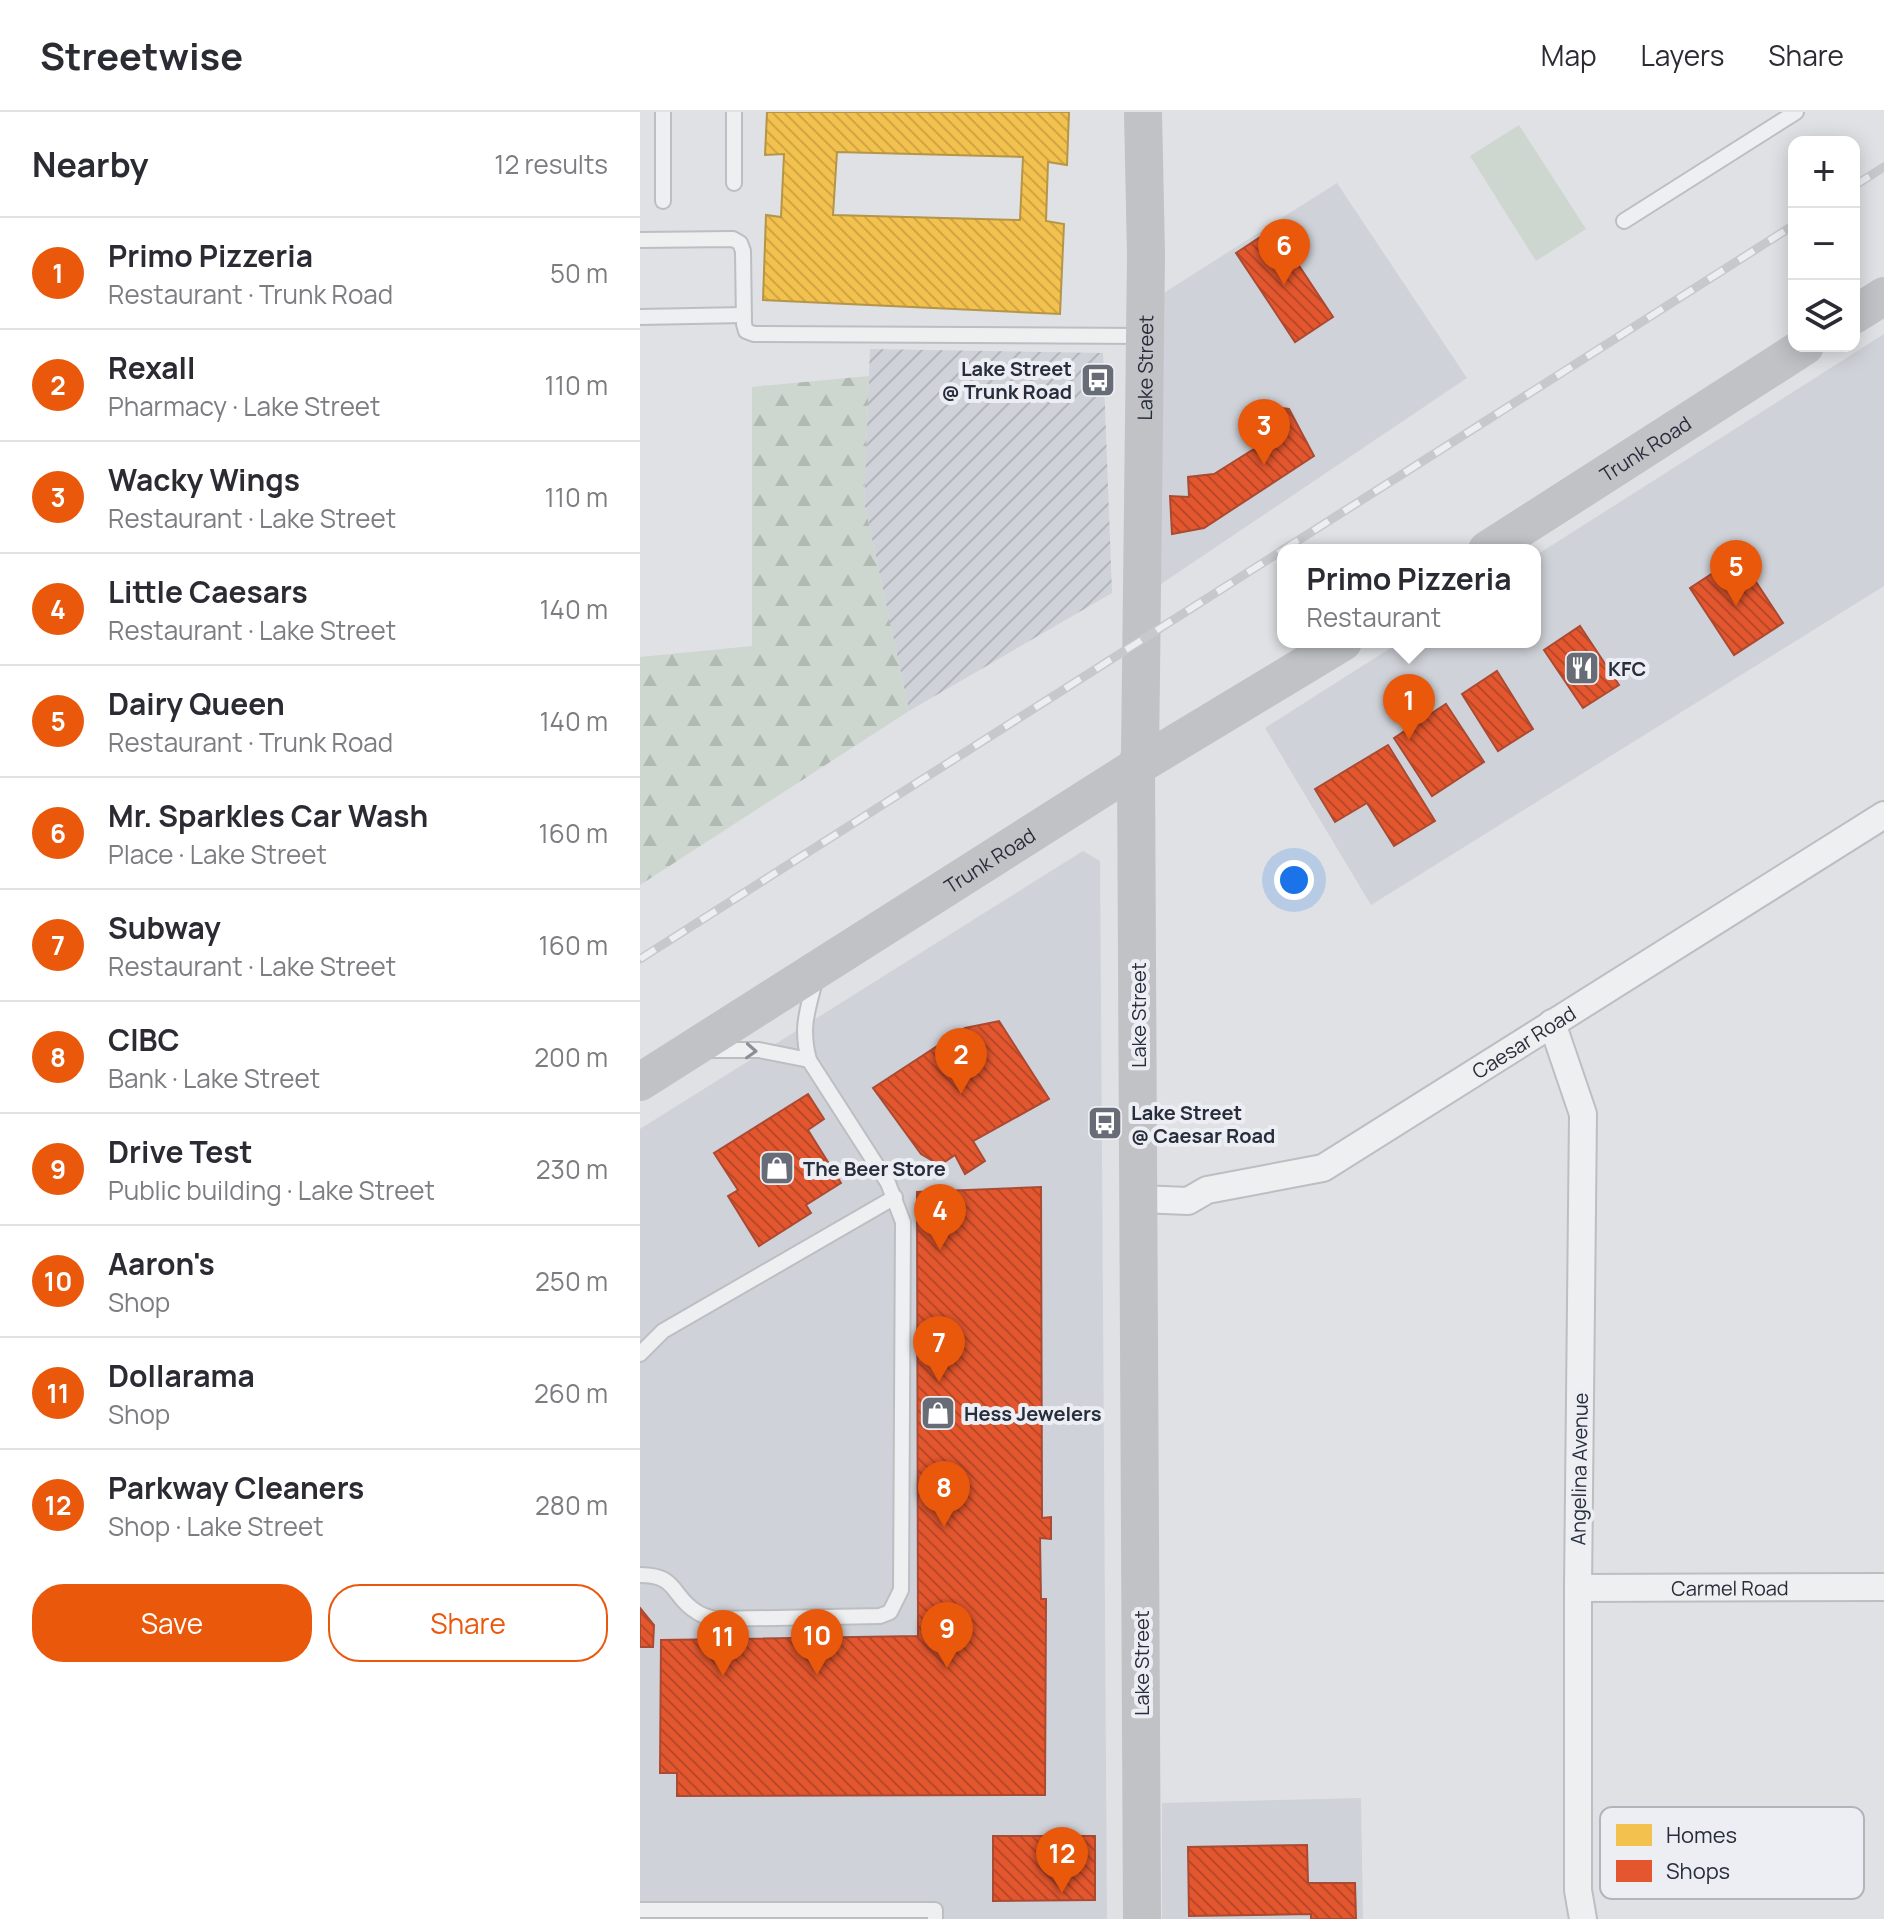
<!DOCTYPE html>
<html lang="en">
<head>
<meta charset="utf-8">
<style>
  body { margin:0; font-family:Manrope,sans-serif; background:#f7f7f7; color:#2b2b33 }
  .controls { position:absolute; right:24px; top:24px; display:grid; overflow:hidden; border-radius:16px; box-shadow:0 4px 20px #0003 }
  .controls button { width:72px; height:72px; display:grid; place-items:center; padding:0; border:0; border-bottom:2px solid #e1e1e2; background:#fff; color:#2b2b33; font:40px sans-serif }
  .you { position:absolute; left:654px; top:768px; width:28px; height:28px; margin:-20px; border:6px solid #fff; border-radius:50%; background:#1a73e8; box-shadow:0 0 0 12px #1a73e833 }
  .badge { display:grid; place-items:center; width:52px; height:52px; border-radius:50%; background:#ea580c; color:#fff; font-size:26px; font-weight:700 }
  .pin { position:absolute; translate:-50% -66px; filter:drop-shadow(0 2px 4px #0008) }
  .pin::after { content:''; position:absolute; top:42px; width:28px; height:24px; background:inherit; clip-path:polygon(0 0,100% 0,50% 100%) }
  .popup { position:absolute; left:637px; top:432px; width:264px; height:104px; box-sizing:border-box; display:grid; place-content:center; border-radius:16px; background:#fff; filter:drop-shadow(0 2px 6px #0005); font-size:26px; white-space:nowrap; color:#7c7c81 }
  .popup b { font-size:30px; color:#2b2b33 }
  .popup::after { content:''; position:absolute; left:50%; top:100%; margin-left:-16px; border:16px solid transparent; border-top-color:#fff }
  .list { margin:0; padding:0; list-style:none }
  h2 { display:flex; justify-content:space-between; align-items:center; height:104px; margin:0; padding:0 32px; font-size:34px }
  h2 small { font-size:26px; font-weight:400; color:#7c7c81 }
  .list li { display:grid; grid-template-columns:52px 1fr auto; gap:24px; align-items:center; box-sizing:border-box; height:112px; padding:0 32px; border-top:2px solid #e1e1e2 }
  .list b { display:block; font-size:30px; white-space:nowrap }
  .list p { margin:0; font-size:26px; white-space:nowrap; color:#7c7c81 }
  .list em { font-size:26px; font-style:normal; color:#7c7c81 }
  .actions { display:flex; gap:16px; padding:24px 32px }
  .actions a { flex:1; padding:18px 0; border:2px solid #ea580c; border-radius:32px; text-align:center; font-size:28px; color:#ea580c }
  .actions .main { background:#ea580c; color:#fff }
  .icon { flex:none; width:44px; height:44px; fill:none; stroke:currentColor; stroke-width:2; stroke-linecap:round; stroke-linejoin:round }
  .map { position:relative; flex:none; width:1244px; height:1807px; overflow:hidden }
  header { display:flex; align-items:center; gap:48px; box-sizing:border-box; height:112px; padding:0 40px; background:#fff; border-bottom:2px solid #e1e1e2 }
  header strong { font-size:38px }
  nav { display:flex; gap:44px; margin-inline-start:auto; font-size:28px }
  main { display:flex }
  aside { flex:1; background:#fff }
  .map>svg:first-child { display:block }
  .built { fill:#cfd2d8 }
  .industrial { fill:url(#industrial-furrows) }
  .forest { fill:url(#forest-firs) }
  .pitch { fill:#ced7cf }
  .homes { fill:url(#homes-back-hatch); stroke:#b59548; stroke-width:2; fill-rule:evenodd }
  .shops { fill:url(#shops-back-hatch); stroke:#ab4a32; stroke-width:2 }
  .lines { fill:none; stroke-linecap:round; stroke-linejoin:round }
  .lane-casing { stroke:#bcbec1; stroke-width:18 }
  .street-casing { stroke:#bcbec1; stroke-width:30 }
  .lane { stroke:#eeeff0; stroke-width:14 }
  .street { stroke:#eeeff0; stroke-width:26 }
  .secondary { stroke:#c0c2c6; stroke-width:38 }
  .rail-casing { stroke:#c7c8cb; stroke-width:9 }
  .rail { stroke:#eceef4; stroke-width:6; stroke-dasharray:18; stroke-linecap:butt }
  .oneway { stroke:#8a8e96 }
  .labels { text-anchor:middle; dominant-baseline:central; stroke-width:8; stroke-linejoin:round; paint-order:stroke }
  .poi-label { font-size:20px; font-weight:bold; fill:#272d3b; stroke:#eceef4; text-anchor:start }
  .street-label { font-size:20px; fill:#272d3b; stroke:#eceef4 }
  .key { fill:#eceef4; stroke:#b1b4bc; stroke-width:2 }
  .key-label { font-size:22px; fill:#272d3b }
</style>
</head>
<body>
<header>
<strong>Streetwise</strong>
<nav><a>Map</a><a>Layers</a><a>Share</a></nav>
</header>
<main>
<aside>
<h2>Nearby<small>12 results</small></h2>
<ul class="list">
<li><span class="badge">1</span><div><b>Primo Pizzeria</b><p>Restaurant · Trunk Road</p></div><em>50 m</em></li>
<li><span class="badge">2</span><div><b>Rexall</b><p>Pharmacy · Lake Street</p></div><em>110 m</em></li>
<li><span class="badge">3</span><div><b>Wacky Wings</b><p>Restaurant · Lake Street</p></div><em>110 m</em></li>
<li><span class="badge">4</span><div><b>Little Caesars</b><p>Restaurant · Lake Street</p></div><em>140 m</em></li>
<li><span class="badge">5</span><div><b>Dairy Queen</b><p>Restaurant · Trunk Road</p></div><em>140 m</em></li>
<li><span class="badge">6</span><div><b>Mr. Sparkles Car Wash</b><p>Place · Lake Street</p></div><em>160 m</em></li>
<li><span class="badge">7</span><div><b>Subway</b><p>Restaurant · Lake Street</p></div><em>160 m</em></li>
<li><span class="badge">8</span><div><b>CIBC</b><p>Bank · Lake Street</p></div><em>200 m</em></li>
<li><span class="badge">9</span><div><b>Drive Test</b><p>Public building · Lake Street</p></div><em>230 m</em></li>
<li><span class="badge">10</span><div><b>Aaron's</b><p>Shop</p></div><em>250 m</em></li>
<li><span class="badge">11</span><div><b>Dollarama</b><p>Shop</p></div><em>260 m</em></li>
<li><span class="badge">12</span><div><b>Parkway Cleaners</b><p>Shop · Lake Street</p></div><em>280 m</em></li>
</ul>
<div class="actions"><a class="main">Save</a><a>Share</a></div>
</aside>
<div class="map">
<svg width="1244" height="1807" viewBox="0 0 1244 1807">
  <defs>
    <pattern id="industrial-furrows" width="10" height="10" patternUnits="userSpaceOnUse" patternTransform="scale(2)"><rect width="10" height="10" fill="#cfd2d8"/><path d="M-1 1l2-2M0 10L10 0M9 11l2-2" fill="none" stroke="#b2b5ba"/></pattern>
    <pattern id="forest-firs" width="22" height="20" patternUnits="userSpaceOnUse" patternTransform="scale(2)"><rect width="22" height="20" fill="#ced7cf"/><path d="M5 1l3.5 6h-7zM16 11l3.5 6h-7z" fill="#b1b9b3"/></pattern>
    <pattern id="homes-back-hatch" width="6" height="6" patternUnits="userSpaceOnUse" patternTransform="scale(2)"><rect width="6" height="6" fill="#f2c14e"/><path d="M-1 5l2 2M0 0l6 6M5-1l2 2" fill="none" stroke="#d0a645"/></pattern>
    <pattern id="shops-back-hatch" width="6" height="6" patternUnits="userSpaceOnUse" patternTransform="scale(2)"><rect width="6" height="6" fill="#e4572e"/><path d="M-1 5l2 2M0 0l6 6M5-1l2 2" fill="none" stroke="#b94828"/></pattern>
  </defs>
  <rect width="100%" height="100%" fill="#dfe1e4"/>
  <g class="built">
    <polygon points="697,71 827,266 521,472 519,184"/>
    <polygon points="1244,222 1244,474 731,793 625,616 760,530 895,530 895,444"/>
    <polygon points="443,739 460,749 467,1807 0,1807 0,1017"/>
    <polygon points="721,1686 723,1807 522,1807 522,1691"/>
  </g>
  <polygon class="industrial" points="230,237 463,241 472,481 269,599 224,390"/>
  <polygon class="forest" points="229,264 224,390 269,599 0,773 0,545 112,534 112,275"/>
  <polygon class="pitch" points="879,13 946,117 896,149 830,44"/>
  <path class="homes" d="M127,0H429L427,53L408,50L406,109L424,112L420,202L123,188L126,103L141,105L144,42L125,43ZM197,40L383,45L380,108L193,103Z"/>
  <g class="shops">
    <polygon points="634,116 693,205 655,230 596,141"/>
    <polygon points="634,295 649,297 674,344 564,416 532,422 530,384 549,385 548,365 574,362 617,335 605,311"/>
    <polygon points="1099,444 1143,511 1094,543 1050,476"/>
    <polygon points="940,514 979,573 943,596 904,538"/>
    <polygon points="857,559 893,617 858,639 822,582"/>
    <polygon points="806,592 844,650 792,684 754,626"/>
    <polygon points="748,633 795,709 754,734 727,691 695,710 675,677"/>
    <polygon points="359,909 409,987 333,1029 345,1049 325,1062 315,1043 300,1053 281,1042 233,976 325,916"/>
    <polygon points="168,982 184,1007 168,1018 201,1071 166,1093 171,1101 119,1134 88,1084 98,1078 74,1041"/>
    <polygon points="401,1075 402,1406 411,1405 411,1427 400,1426 401,1487 406,1487 405,1683 37,1684 37,1661 20,1661 21,1528 278,1524 277,1080"/>
    <polygon points="0,1496 14,1513 13,1535 0,1535"/>
    <polygon points="353,1724 455,1724 455,1788 353,1789"/>
    <polygon points="667,1733 668,1771 715,1771 716,1807 671,1807 671,1802 549,1804 548,1735"/>
  </g>
  <g class="lines">
    <g class="lane-casing">
      <g id="lane">
        <polyline points="23,0 23,89"/>
        <polyline points="94,71 94,0"/>
        <polyline points="984,109 1156,0"/>
        <polyline points="0,128 93,127 100,131 103,139 104,212 106,219 114,222 504,224"/>
        <polyline points="0,205 104,203"/>
        <polyline points="68,938 119,938 169,948"/>
        <polyline points="0,1242 23,1219 255,1085"/>
        <path d="M0,1463C39,1463 31,1485 57,1500C62,1504 69,1505 75,1507L240,1504L250,1500L261,1478L263,1110L248,1071L169,948C160,915 168,897 176,865"/>
        <polyline points="0,1798 295,1798 295,1807"/>
      </g>
    </g>
    <g class="street-casing">
      <g id="street">
        <polyline points="912,911 943,1002 938,1476 938,1778 943,1807"/>
        <path id="s1" d="M499,1087L548,1089L567,1078L683,1056L1244,703"/>
        <path id="s2" d="M938,1476L1244,1475"/>
      </g>
    </g>
    <use href="#lane" class="lane"/>
    <use href="#street" class="street"/>
    <g class="secondary">
      <polyline points="1214,203 1244,184"/>
      <path id="s3" d="M847,438L1165,234"/>
      <path id="s4" d="M0,970L496,655L703,530"/>
      <path id="s5" d="M502,1807L496,655L500,643L506,143L503,0"/>
    </g>
    <g class="rail-casing">
      <g id="rail">
        <polyline points="1214,74 1244,55"/>
        <polyline points="643,438 1154,113"/>
        <polyline points="0,847 643,438"/>
      </g>
    </g>
    <use href="#rail" class="rail"/>
  </g>
  <defs><path id="oneway-chevron" d="M-2-3.5L2.5 0L-2 3.5" fill="none" stroke-width="1.6" stroke-linecap="round" stroke-linejoin="round" transform="scale(2)"/></defs>
  <use class="oneway" href="#oneway-chevron" transform="translate(111 939) rotate(3)"/>
  <defs>
    <g id="bus-square" transform="scale(1.8)"><rect x="-9" y="-9" width="18" height="18" rx="4" fill="#676c76" stroke="#eceef4"/><path d="M-5-6H5V4H4V6H2V4H-2V6H-4V4H-5ZM-3.5-4V0h7V-4ZM-3.5 1.2v1.5H-2V1.2ZM2 1.2v1.5H3.5V1.2Z" fill="#fff"/></g>
    <g id="restaurant-square" transform="scale(1.8)"><rect x="-9" y="-9" width="18" height="18" rx="4" fill="#676c76" stroke="#eceef4"/><path d="M-5-6h1v4h1v-4h1v4h1v-4h1v5L-1.5 .5V6h-2V.5L-5-1ZM5-6V6H3V1.5H1.5Q1.5-4 5-6Z" fill="#fff"/></g>
    <g id="shop-square" transform="scale(1.8)"><rect x="-9" y="-9" width="18" height="18" rx="4" fill="#676c76" stroke="#eceef4"/><path d="M-5-2.5h2.3a2.7 3.5 0 0 1 5.4 0H5L5.5 6h-11ZM-1.5-2.5h3a1.5 2.3 0 0 0-3 0Z" fill="#fff"/></g>
  </defs>
  <g fill-rule="evenodd">
    <use href="#bus-square" x="458" y="268"/>
    <use href="#restaurant-square" x="942" y="556"/>
    <use href="#bus-square" x="465" y="1011"/>
    <use href="#shop-square" x="137" y="1056"/>
    <use href="#shop-square" x="298" y="1301"/>
  </g>
  <g class="labels">
    <g class="poi-label">
      <text x="432" y="256" text-anchor="end">Lake Street<tspan x="432" dy="23">@ Trunk Road</tspan></text>
      <text x="968" y="556">KFC</text>
      <text x="491" y="1000">Lake Street<tspan x="491" dy="23">@ Caesar Road</tspan></text>
      <text x="163" y="1056">The Beer Store</text>
      <text x="324" y="1301">Hess Jewelers</text>
    </g>
    <g class="street-label">
      <text stroke="none"><textPath href="#s5" startOffset="1552">Lake Street</textPath></text>
      <text stroke="none"><textPath href="#s3" startOffset="188">Trunk Road</textPath></text>
      <text stroke="none"><textPath href="#s4" startOffset="414">Trunk Road</textPath></text>
      <text transform="translate(498 903) rotate(-90)">Lake Street</text>
      <text stroke="none"><textPath href="#s1" startOffset="426">Caesar Road</textPath></text>
      <text transform="translate(939 1357) rotate(-89)">Angelina Avenue</text>
      <text stroke="none"><textPath href="#s2" startOffset="152">Carmel Road</textPath></text>
      <text transform="translate(501 1551) rotate(-90)">Lake Street</text>
    </g>
  </g>
  <rect x="960" y="1695" width="264" height="92" rx="12" class="key"/>
  <rect x="976" y="1712" width="36" height="22" fill="#f2c14e"/>
  <rect x="976" y="1748" width="36" height="22" fill="#e4572e"/>
  <g class="key-label">
    <text x="1026" y="1731">Homes</text>
    <text x="1026" y="1767">Shops</text>
  </g>
</svg>
<div class="controls">
<button>+</button>
<button>−</button>
<button><svg class="icon" aria-label="layers" viewBox="0 0 24 24"><path d="M12 4l9 5-9 5-9-5zM3 14l9 5 9-5"/></svg></button>
</div>
<div class="you"></div>
<div class="pin badge" style="left:769px;top:628px">1</div>
<div class="popup"><b>Primo Pizzeria</b>Restaurant</div>
<div class="pin badge" style="left:321px;top:982px">2</div>
<div class="pin badge" style="left:624px;top:353px">3</div>
<div class="pin badge" style="left:300px;top:1138px">4</div>
<div class="pin badge" style="left:1096px;top:494px">5</div>
<div class="pin badge" style="left:644px;top:173px">6</div>
<div class="pin badge" style="left:299px;top:1270px">7</div>
<div class="pin badge" style="left:304px;top:1415px">8</div>
<div class="pin badge" style="left:307px;top:1556px">9</div>
<div class="pin badge" style="left:177px;top:1563px">10</div>
<div class="pin badge" style="left:83px;top:1564px">11</div>
<div class="pin badge" style="left:422px;top:1781px">12</div>
</div>
</main>
</body>
</html>
